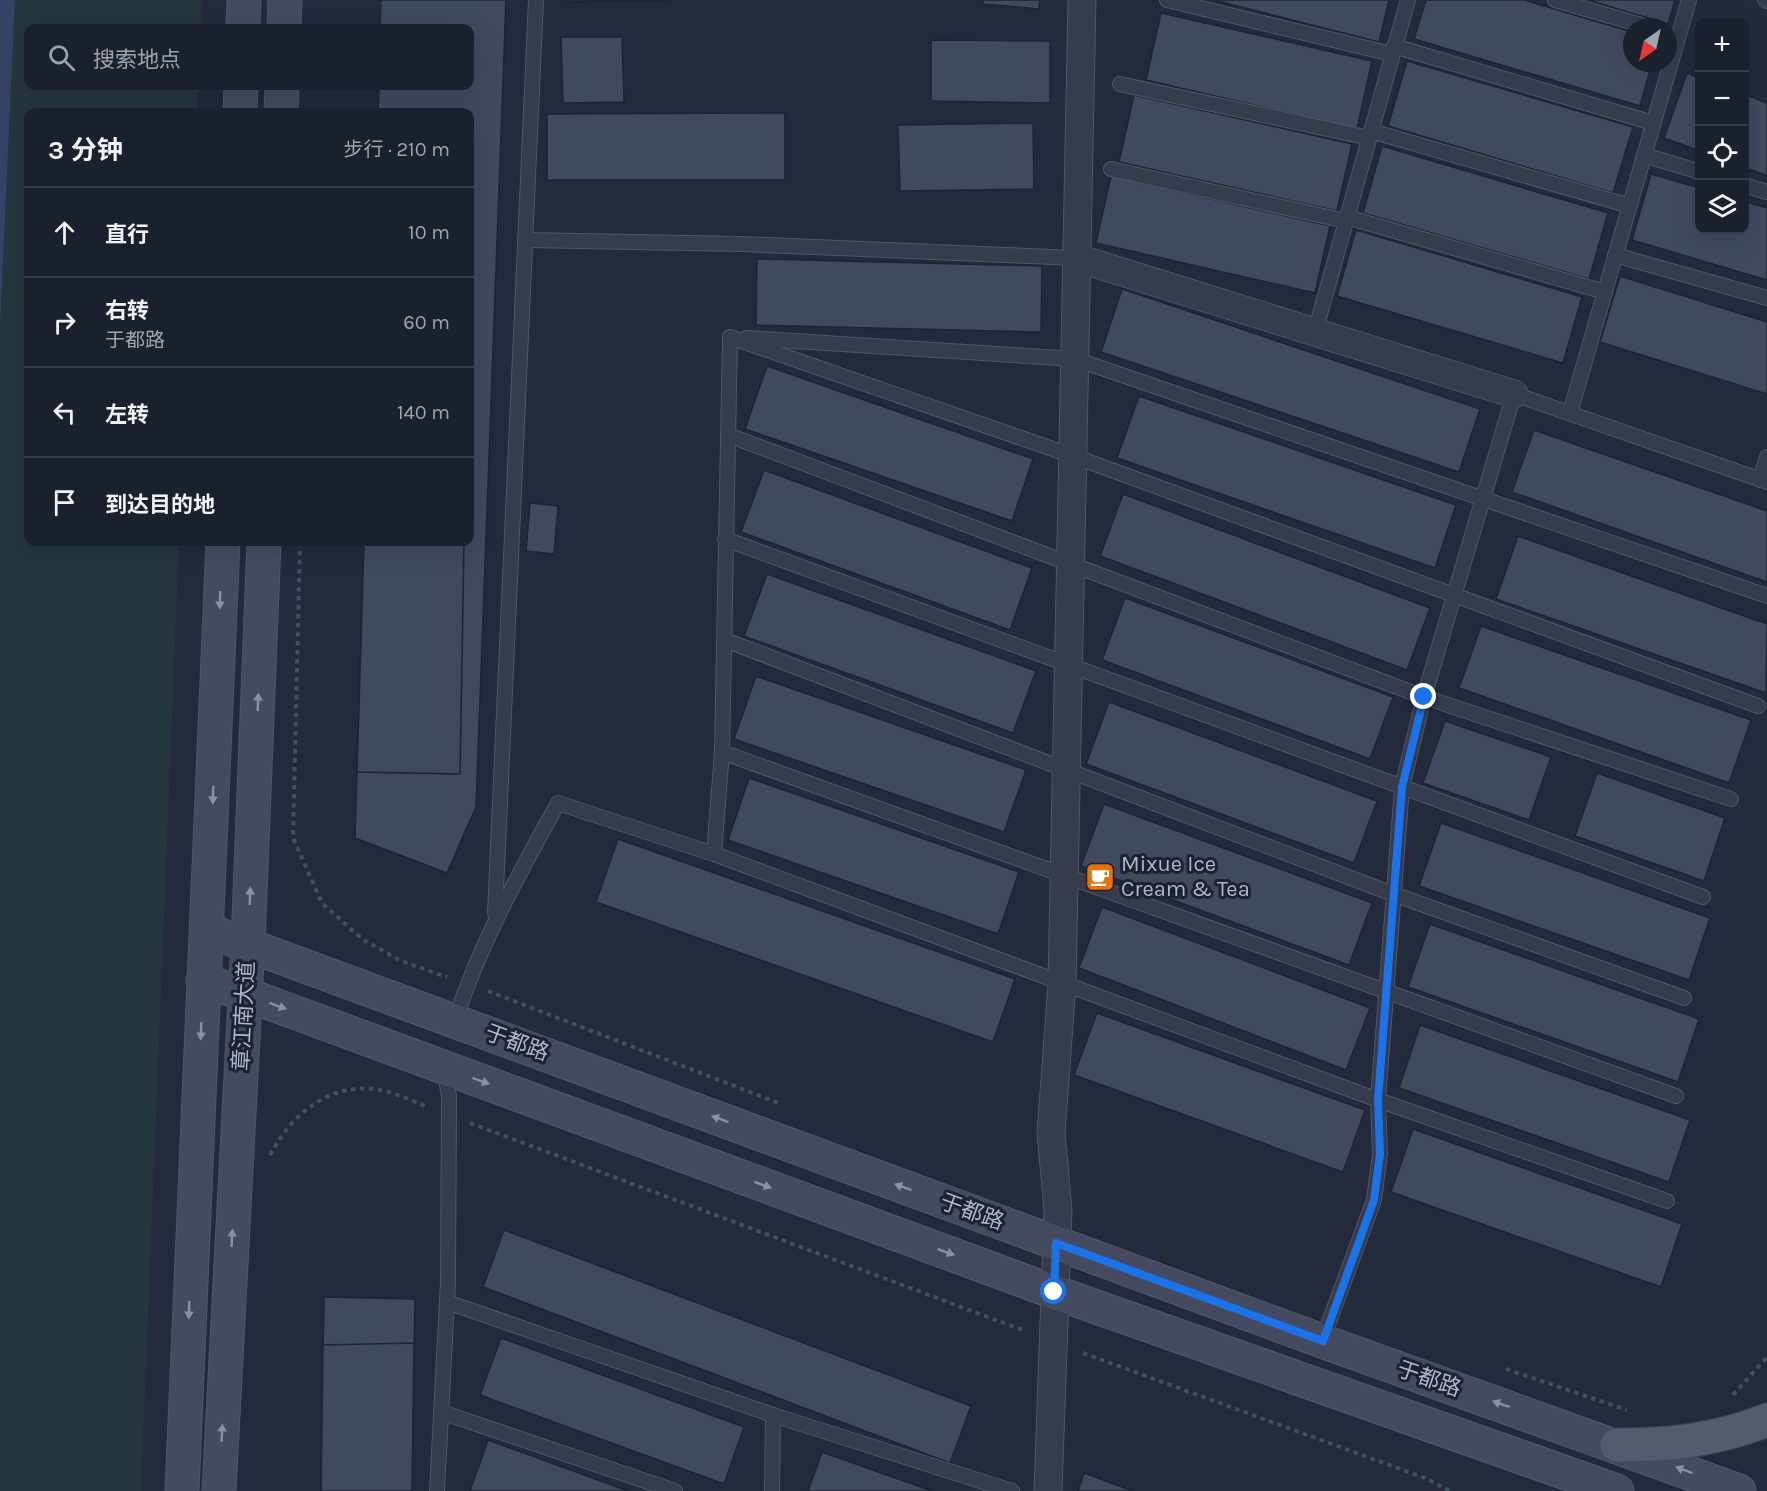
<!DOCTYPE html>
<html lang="zh">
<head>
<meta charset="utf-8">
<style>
  body { margin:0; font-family:Karla,"Noto Sans SC",sans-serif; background:#272d39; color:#f1f3f6 }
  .controls { position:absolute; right:18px; top:18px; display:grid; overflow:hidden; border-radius:12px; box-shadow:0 6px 24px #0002 }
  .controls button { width:54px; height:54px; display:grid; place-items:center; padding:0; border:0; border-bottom:2px solid #383e49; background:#1a202d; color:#f1f3f6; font:30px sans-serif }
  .compass { position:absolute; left:1623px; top:18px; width:54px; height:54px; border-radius:50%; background:#1a202d; box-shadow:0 6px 24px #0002; rotate:214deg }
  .stop { position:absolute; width:18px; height:18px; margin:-14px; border:4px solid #1a73e8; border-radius:50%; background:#fff }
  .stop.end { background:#1a73e8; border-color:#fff; box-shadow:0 2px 6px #0008 }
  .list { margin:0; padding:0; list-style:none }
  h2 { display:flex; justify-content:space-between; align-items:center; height:78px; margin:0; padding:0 24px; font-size:26px }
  h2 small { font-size:20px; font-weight:400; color:#9fa3aa }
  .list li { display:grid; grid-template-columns:39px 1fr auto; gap:18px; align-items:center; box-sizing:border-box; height:90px; padding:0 24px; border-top:2px solid #383e49 }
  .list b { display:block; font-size:22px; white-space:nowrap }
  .list p { margin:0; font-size:20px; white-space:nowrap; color:#9fa3aa }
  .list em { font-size:20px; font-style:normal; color:#9fa3aa }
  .icon { flex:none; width:33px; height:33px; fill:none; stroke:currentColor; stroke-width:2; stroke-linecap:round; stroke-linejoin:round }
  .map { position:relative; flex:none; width:1767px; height:1491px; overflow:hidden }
  .search { position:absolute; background:#1a202d; box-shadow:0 6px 24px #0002; left:24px; top:24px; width:450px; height:66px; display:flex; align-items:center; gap:15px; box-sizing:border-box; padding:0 21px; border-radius:12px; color:#9fa3aa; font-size:22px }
  .panel { position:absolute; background:#1a202d; box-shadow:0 6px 24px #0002; left:24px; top:108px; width:450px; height:438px; border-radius:12px }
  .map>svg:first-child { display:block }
  .green { fill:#24373d }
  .water { fill:#354364 }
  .building { fill:#41495f; stroke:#1d2433; stroke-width:1.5 }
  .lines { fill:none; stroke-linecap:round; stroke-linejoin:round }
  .service-casing { stroke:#515767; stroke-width:16 }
  .minor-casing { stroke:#515767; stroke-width:29 }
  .secondary-casing { stroke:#515767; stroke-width:35 }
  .primary-casing { stroke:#3f4655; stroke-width:35 }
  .path { stroke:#3f5358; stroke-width:4; stroke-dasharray:4.5 4.5; stroke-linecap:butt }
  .service { stroke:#363c4c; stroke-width:14 }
  .minor { stroke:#363c4c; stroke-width:27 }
  .secondary { stroke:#444b60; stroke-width:33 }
  .primary { stroke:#545b6d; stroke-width:33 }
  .oneway { fill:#8b91a4 }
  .route { stroke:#1a73e8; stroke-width:8 }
  .labels { text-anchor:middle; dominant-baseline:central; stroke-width:6; stroke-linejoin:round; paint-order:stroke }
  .poi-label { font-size:22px; fill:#b1b7c8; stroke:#1b2231; text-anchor:start }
  .street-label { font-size:22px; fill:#b1b7c8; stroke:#1b2231 }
</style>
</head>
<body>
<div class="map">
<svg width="1767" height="1491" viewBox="0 0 1767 1491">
  <rect width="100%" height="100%" fill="#222a3c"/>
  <polygon class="green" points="15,0 202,0 201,28 28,28 28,86 198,86 197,112 28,112 28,542 179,542 141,1491 0,1491 0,328"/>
  <polygon class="water" points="0,0 15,0 0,328"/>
  <g class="building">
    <polygon points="381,0 506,0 476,807 447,873 355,838 364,542 470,542 470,112 378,112 379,86 470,86 470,28 380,28"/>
    <polygon points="565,0 675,0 565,2"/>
    <polygon points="983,0 1040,0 1039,9 983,4"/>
    <polygon points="1214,0 1389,0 1379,42"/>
    <polygon points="1426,0 1524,0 1632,32 1632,63 1652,63 1640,106 1414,39"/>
    <polygon points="1588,0 1675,0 1668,24"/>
    <polygon points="1161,13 1372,61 1357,129 1146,80"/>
    <polygon points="561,37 622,37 624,102 563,103"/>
    <polygon points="931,40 1050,41 1050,103 931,101"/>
    <polygon points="1407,61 1633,127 1613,193 1388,126"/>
    <polygon points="1687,73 1700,78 1700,151 1664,138"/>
    <polygon points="1744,94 1767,103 1767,176 1744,167"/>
    <polygon points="1134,95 1352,144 1337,211 1119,162"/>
    <polygon points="785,113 785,180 547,180 547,114"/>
    <polygon points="1033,123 1034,189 900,191 898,125"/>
    <polygon points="1382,146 1608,213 1589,279 1363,213"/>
    <polygon points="1651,174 1700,188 1700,230 1744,230 1744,201 1767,208 1767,280 1632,240"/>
    <polygon points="1111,176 1330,226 1315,293 1096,243"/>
    <polygon points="1356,230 1582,297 1563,363 1337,296"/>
    <polygon points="757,259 1042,266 1041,332 756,325"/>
    <polygon points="1620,276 1767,322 1767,394 1600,342"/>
    <polygon points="1122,289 1480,409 1459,472 1101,352"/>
    <polygon points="767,366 1033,459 1012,521 745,429"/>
    <polygon points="1139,396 1456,505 1435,568 1117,458"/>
    <polygon points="1534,430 1767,511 1767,582 1512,492"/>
    <polygon points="764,470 1032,568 1010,630 741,532"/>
    <polygon points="1123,494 1430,608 1407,670 1100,556"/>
    <polygon points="530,503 558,506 554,554 526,551"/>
    <polygon points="1518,536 1767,624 1766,693 1496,599"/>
    <polygon points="364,542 464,542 460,774 357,772"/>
    <polygon points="767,574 1036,671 1013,733 744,636"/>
    <polygon points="1125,598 1393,697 1370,759 1102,660"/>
    <polygon points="1481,626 1751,720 1729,783 1459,688"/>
    <polygon points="756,676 1026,770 1004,832 734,739"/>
    <polygon points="1109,702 1377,801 1354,863 1086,764"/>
    <polygon points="1445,721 1551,757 1529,820 1423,783"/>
    <polygon points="1597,773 1725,818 1704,881 1575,836"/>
    <polygon points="749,778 1019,872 998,934 728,840"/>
    <polygon points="1104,804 1372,903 1349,965 1081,866"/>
    <polygon points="1441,823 1710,918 1689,980 1419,886"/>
    <polygon points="618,839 1015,979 993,1042 596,902"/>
    <polygon points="1102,907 1370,1008 1346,1070 1079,968"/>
    <polygon points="1430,924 1699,1019 1678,1082 1408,987"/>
    <polygon points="1097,1013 1365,1110 1343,1172 1074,1075"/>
    <polygon points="1420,1025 1690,1120 1669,1182 1399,1088"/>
    <polygon points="1413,1129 1682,1224 1661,1287 1391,1192"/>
    <polygon points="504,1230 971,1406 950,1463 483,1287"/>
    <polygon points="324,1297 415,1299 412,1491 321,1491"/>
    <polygon points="501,1338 744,1427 724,1484 480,1395"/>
    <polygon points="414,1343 412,1491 321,1491 323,1345"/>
    <polygon points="488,1440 628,1491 470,1491"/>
    <polygon points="822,1452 932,1491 808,1491"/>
    <polygon points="1084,1473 1133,1491 1078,1491"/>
  </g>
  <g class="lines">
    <g class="service-casing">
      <g id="service">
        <polyline points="1167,0 1392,54"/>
        <polyline points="1555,0 1648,27"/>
        <polyline points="1765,0 1767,1"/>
        <polyline points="1394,46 1653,123"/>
        <polyline points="1120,84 1369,138"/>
        <polyline points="1371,131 1630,206"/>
        <polyline points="1644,155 1700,172"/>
        <polyline points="1111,169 1346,221"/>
        <polyline points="1744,185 1767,192"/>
        <polyline points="1347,217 1605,292"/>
        <polyline points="525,240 741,244 1077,258"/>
        <polyline points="1615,255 1767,298"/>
        <polyline points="1315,332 1408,0"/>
        <polyline points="730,337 1073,456 1758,706"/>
        <polyline points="747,338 1075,359 1767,596"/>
        <polyline points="1570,413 1689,0"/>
        <polyline points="728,435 1424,697 1731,799"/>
        <polyline points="1760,480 1767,457"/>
        <polyline points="725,539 1703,897"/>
        <polyline points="725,640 1393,894 1684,998"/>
        <polyline points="722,752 1676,1096"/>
        <polyline points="714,854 722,752 730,337"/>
        <polyline points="495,913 536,0"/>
        <path d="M455,1021C480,943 519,874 558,803L714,854L1378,1100L1667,1201"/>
        <polyline points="447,1302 773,1415 1012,1491"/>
        <polyline points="1322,1341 1374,1200 1380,1154 1378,1100 1402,787 1424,697 1514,394 1767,482"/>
        <polyline points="441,1412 675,1491"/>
        <polyline points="437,1491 448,1282 449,1096 444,1069"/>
        <polyline points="772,1491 773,1415"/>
      </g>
    </g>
    <g class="minor-casing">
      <g id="minor">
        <polyline points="1077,258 1514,394"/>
        <polyline points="1048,1491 1058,1210 1051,1133 1062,984 1082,0"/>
      </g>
    </g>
    <g class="secondary-casing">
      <g id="secondary">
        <polyline points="243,28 244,0"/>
        <polyline points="284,28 285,0"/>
        <polyline points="240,112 241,86"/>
        <polyline points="281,112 282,86"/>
        <polyline points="207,930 1322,1341 1739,1491"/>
        <polyline points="203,981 245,994 1054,1292 1617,1491"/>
        <polyline points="182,1491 223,542"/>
        <polyline points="219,1491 248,943 264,542"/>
      </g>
    </g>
    <g class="primary-casing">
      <path id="primary" d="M1617,1445C1670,1445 1717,1440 1767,1420"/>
    </g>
    <g class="path">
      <polyline points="300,542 293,838 322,903 362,939 401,961 447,977"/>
      <polyline points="488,991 781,1104"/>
      <polyline points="470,1123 1025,1331"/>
      <path d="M270,1155C291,1116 326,1084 374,1089C391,1091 411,1100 427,1107"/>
      <polyline points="1083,1353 1425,1478 1450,1491"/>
      <polyline points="1506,1369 1627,1410"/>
      <polyline points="1733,1395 1767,1357"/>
    </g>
    <use href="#service" class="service"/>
    <use href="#minor" class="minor"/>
    <use href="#secondary" class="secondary"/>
    <use href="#primary" class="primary"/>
  </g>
  <defs><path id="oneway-solid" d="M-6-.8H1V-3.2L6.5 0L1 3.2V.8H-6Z" transform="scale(1.5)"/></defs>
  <g class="oneway">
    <use href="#oneway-solid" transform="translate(220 600) rotate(92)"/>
    <use href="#oneway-solid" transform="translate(258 702) rotate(-88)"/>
    <use href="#oneway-solid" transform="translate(213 795) rotate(92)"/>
    <use href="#oneway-solid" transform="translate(250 896) rotate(-88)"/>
    <use href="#oneway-solid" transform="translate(278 1006) rotate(20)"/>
    <use href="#oneway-solid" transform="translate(201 1031) rotate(92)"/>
    <use href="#oneway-solid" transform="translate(481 1081) rotate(20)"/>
    <use href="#oneway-solid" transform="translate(720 1119) rotate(-160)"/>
    <use href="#oneway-solid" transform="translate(763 1185) rotate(20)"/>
    <use href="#oneway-solid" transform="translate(903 1187) rotate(-160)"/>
    <use href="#oneway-solid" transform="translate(232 1238) rotate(-87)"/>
    <use href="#oneway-solid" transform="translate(946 1252) rotate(20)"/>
    <use href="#oneway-solid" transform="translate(189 1310) rotate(92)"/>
    <use href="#oneway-solid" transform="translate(1501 1404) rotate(-161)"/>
    <use href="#oneway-solid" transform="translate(222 1433) rotate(-87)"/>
    <use href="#oneway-solid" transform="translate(1684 1470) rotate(-159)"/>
  </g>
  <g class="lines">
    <polyline class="route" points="1054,1292 1056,1243 1323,1341 1374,1200 1380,1154 1378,1100 1402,787 1424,697"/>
  </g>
  <defs>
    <g id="cafe-square" transform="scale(1.5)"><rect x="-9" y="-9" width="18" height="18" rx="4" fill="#e8710a" stroke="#1b2231"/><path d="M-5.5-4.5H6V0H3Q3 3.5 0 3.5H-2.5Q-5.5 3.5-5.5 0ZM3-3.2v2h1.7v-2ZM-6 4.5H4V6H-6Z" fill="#fff"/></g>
  </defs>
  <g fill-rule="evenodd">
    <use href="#cafe-square" x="1100" y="877"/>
  </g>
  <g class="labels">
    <g class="poi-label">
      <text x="1121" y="864">Mixue Ice<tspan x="1121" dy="25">Cream &amp; Tea</tspan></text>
    </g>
    <g class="street-label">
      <text transform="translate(244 1016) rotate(-87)">章江南大道</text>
      <text transform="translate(517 1043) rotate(20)">于都路</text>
      <text transform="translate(972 1212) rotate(20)">于都路</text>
      <text transform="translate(1429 1379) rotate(19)">于都路</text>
    </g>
  </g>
</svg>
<div class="controls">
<button>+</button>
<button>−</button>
<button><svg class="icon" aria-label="locate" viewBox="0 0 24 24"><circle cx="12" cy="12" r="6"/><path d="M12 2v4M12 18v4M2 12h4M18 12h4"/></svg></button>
<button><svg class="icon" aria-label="layers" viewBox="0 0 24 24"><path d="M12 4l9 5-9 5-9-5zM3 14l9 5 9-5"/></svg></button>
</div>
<svg class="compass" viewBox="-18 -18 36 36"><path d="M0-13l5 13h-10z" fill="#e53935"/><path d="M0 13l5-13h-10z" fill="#9fa3aa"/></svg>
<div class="stop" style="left:1054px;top:1292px"></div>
<div class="stop end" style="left:1424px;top:697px"></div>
<div class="search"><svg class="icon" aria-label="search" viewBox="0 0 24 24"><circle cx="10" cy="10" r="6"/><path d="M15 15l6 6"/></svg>搜索地点</div>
<section class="panel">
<h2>3 分钟<small>步行 · 210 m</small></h2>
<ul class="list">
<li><svg class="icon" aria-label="ahead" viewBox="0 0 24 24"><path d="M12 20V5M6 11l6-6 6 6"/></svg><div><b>直行</b></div><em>10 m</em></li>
<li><svg class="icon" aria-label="right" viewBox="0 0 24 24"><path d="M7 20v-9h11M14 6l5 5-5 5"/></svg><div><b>右转</b><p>于都路</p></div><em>60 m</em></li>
<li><svg class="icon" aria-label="left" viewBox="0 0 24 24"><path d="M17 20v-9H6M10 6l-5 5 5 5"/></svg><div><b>左转</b></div><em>140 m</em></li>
<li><svg class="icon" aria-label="arrive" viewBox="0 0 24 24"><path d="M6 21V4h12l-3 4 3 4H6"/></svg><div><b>到达目的地</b></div></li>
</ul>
</section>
</div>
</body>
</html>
